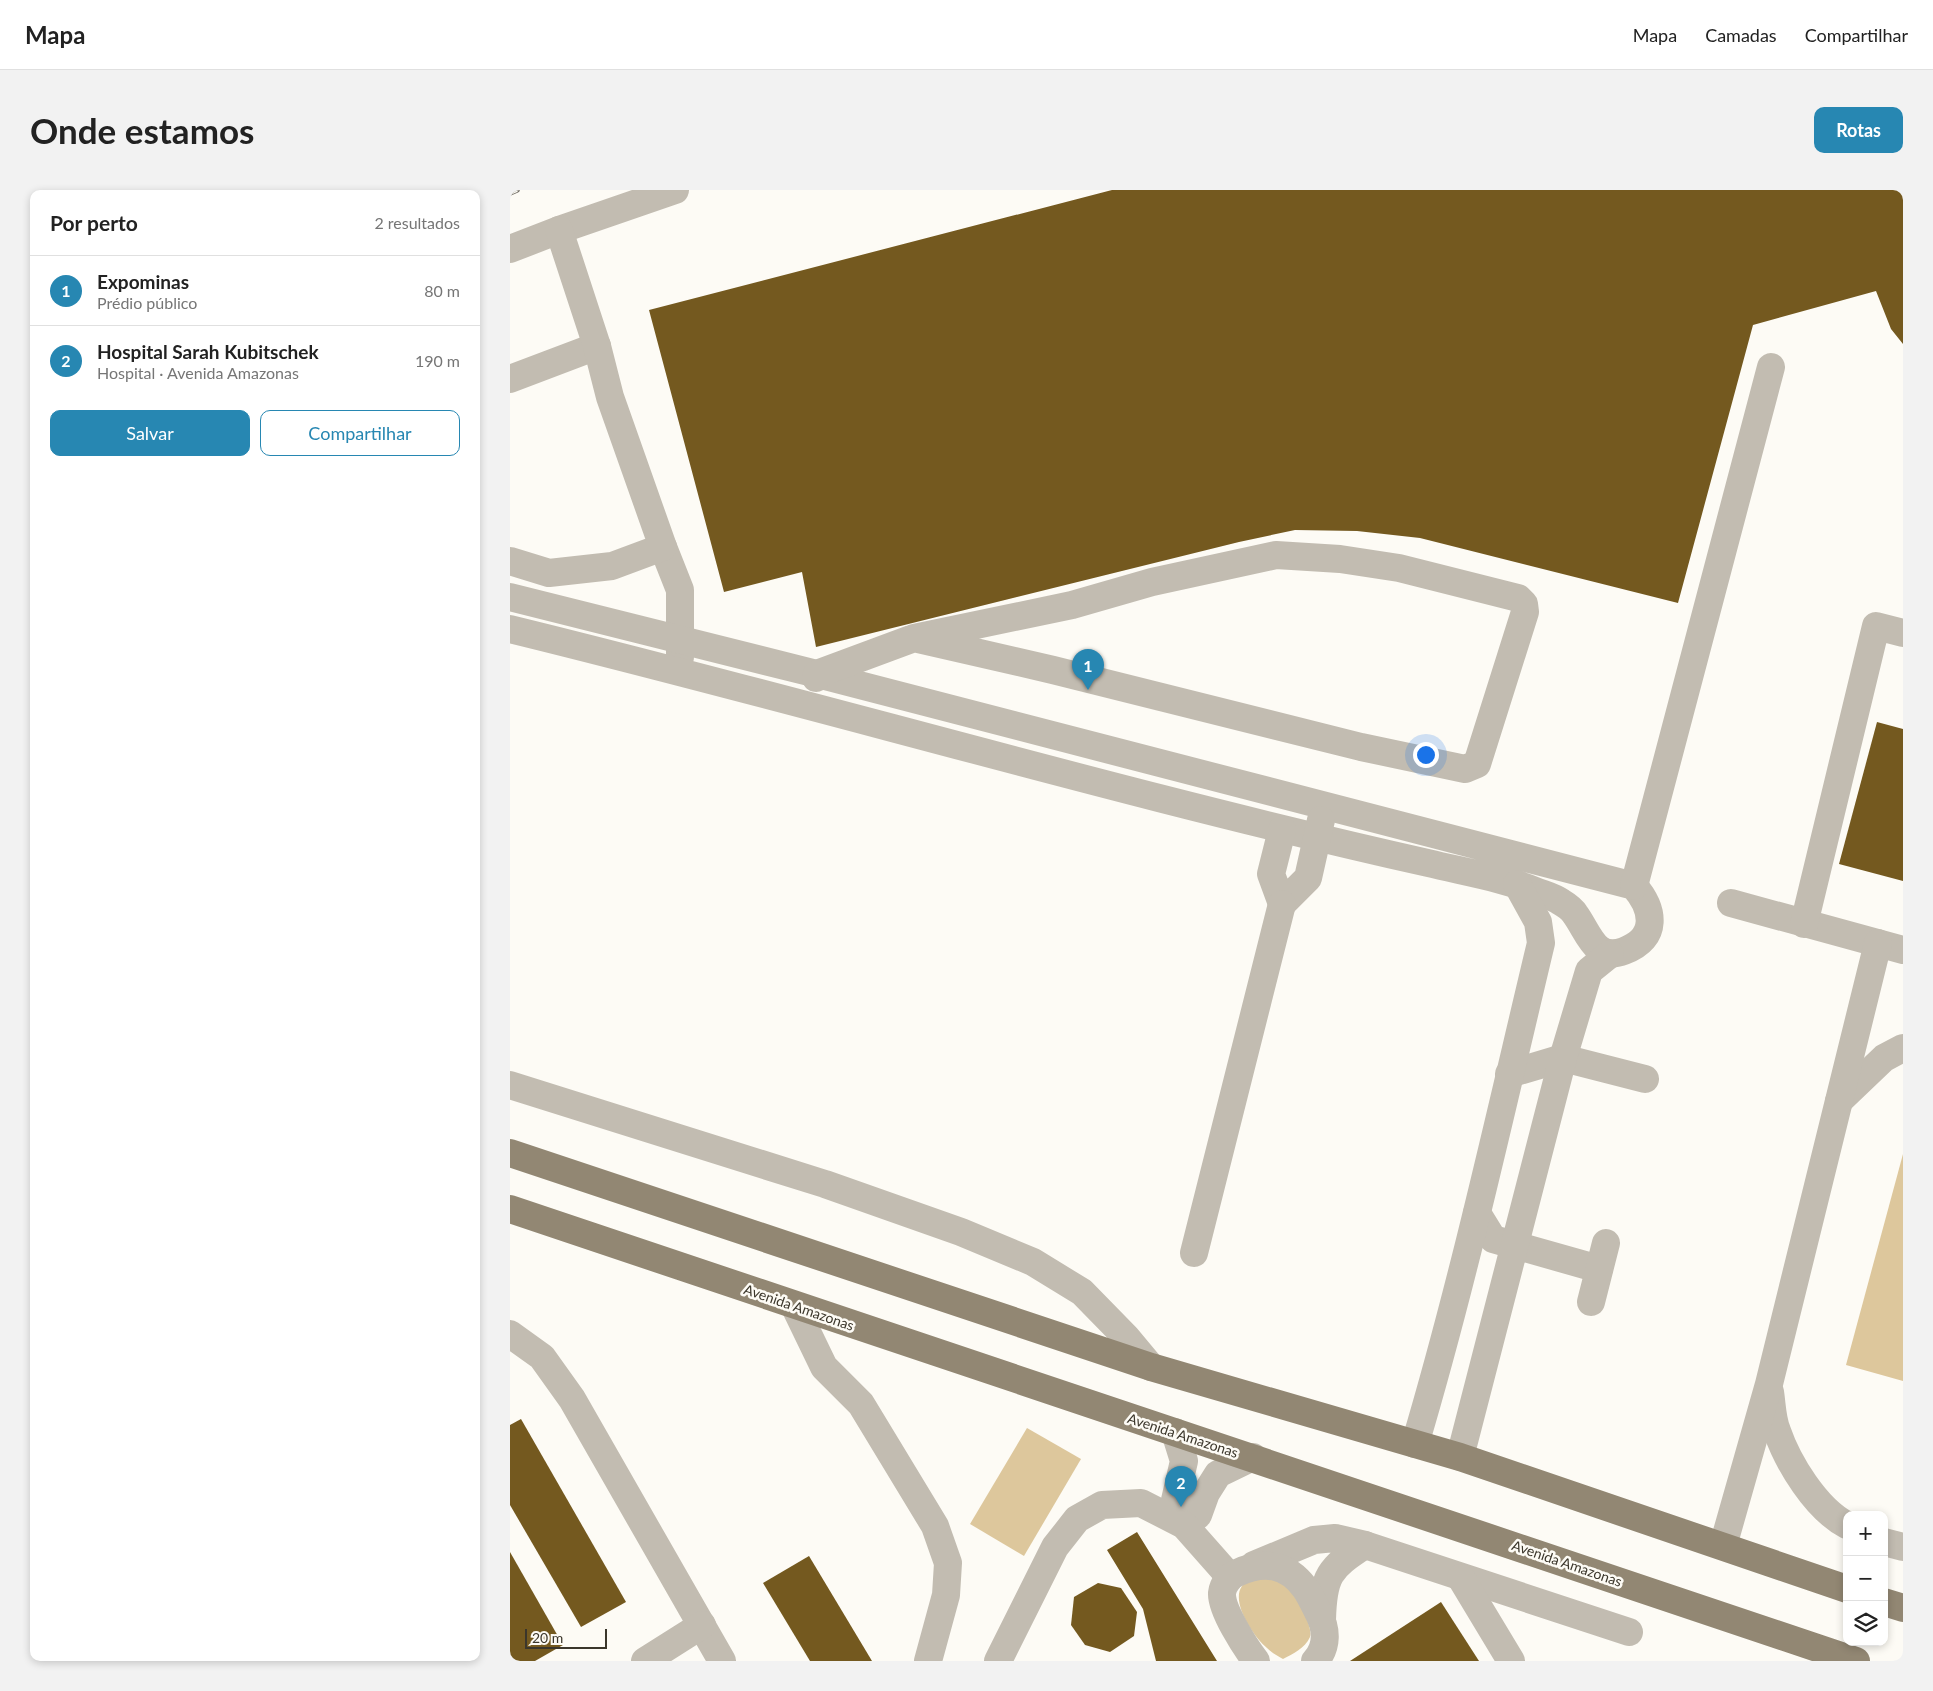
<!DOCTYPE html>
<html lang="pt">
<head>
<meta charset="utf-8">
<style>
  body { margin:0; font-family:Lato,sans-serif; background:#f2f2f2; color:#222 }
  .controls { position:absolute; right:15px; bottom:15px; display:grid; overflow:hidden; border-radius:10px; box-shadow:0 2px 8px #0003 }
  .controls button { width:45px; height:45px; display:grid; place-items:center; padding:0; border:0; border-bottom:1px solid #e0e0e0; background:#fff; color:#222; font:25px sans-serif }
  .scale { position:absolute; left:15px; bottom:12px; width:82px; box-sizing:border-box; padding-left:5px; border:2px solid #3b362b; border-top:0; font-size:14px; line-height:18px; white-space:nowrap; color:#3b362b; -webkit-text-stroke:4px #fdfbf5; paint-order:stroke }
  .you { position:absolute; left:915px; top:564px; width:18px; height:18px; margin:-12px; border:4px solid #fff; border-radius:50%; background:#1a73e8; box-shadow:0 0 0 8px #1a73e833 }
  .badge { display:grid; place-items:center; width:32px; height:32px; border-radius:50%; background:#2787b2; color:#fff; font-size:16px; font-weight:700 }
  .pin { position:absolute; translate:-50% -41px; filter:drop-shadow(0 1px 2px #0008) }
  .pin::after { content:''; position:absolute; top:26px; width:18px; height:15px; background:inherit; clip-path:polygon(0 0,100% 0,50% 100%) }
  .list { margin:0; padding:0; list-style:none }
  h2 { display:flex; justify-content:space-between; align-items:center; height:65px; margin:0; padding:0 20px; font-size:21px }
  h2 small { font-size:16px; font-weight:400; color:#767676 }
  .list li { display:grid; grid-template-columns:32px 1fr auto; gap:15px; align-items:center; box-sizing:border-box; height:70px; padding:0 20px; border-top:1px solid #e0e0e0 }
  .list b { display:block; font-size:19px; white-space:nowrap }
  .list p { margin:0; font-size:16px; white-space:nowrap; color:#767676 }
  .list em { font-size:16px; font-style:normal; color:#767676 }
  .actions { display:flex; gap:10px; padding:15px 20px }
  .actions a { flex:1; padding:11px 0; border:1px solid #2787b2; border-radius:10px; text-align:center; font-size:18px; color:#2787b2 }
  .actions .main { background:#2787b2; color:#fff }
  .icon { flex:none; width:28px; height:28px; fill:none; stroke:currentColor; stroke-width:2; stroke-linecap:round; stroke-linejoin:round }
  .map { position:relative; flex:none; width:1393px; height:1471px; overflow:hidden; border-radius:10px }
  header { display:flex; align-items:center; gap:30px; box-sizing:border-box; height:70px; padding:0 25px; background:#fff; border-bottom:1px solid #e0e0e0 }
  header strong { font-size:24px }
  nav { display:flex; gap:28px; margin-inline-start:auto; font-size:18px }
  .intro { display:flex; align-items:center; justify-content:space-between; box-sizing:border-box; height:120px; padding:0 30px }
  h1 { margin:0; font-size:35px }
  .button { padding:12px 22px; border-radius:10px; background:#2787b2; color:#fff; font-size:18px; font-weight:700 }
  main { display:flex; gap:30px; padding:0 30px }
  aside { flex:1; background:#fff; border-radius:10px; box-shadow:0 2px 8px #0003 }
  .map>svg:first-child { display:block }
  .green { fill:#ddc79c }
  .building { fill:#74591f }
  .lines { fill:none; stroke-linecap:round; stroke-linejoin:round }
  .minor { stroke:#c2bcb1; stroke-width:28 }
  .major { stroke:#928773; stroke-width:28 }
  .rail-casing { stroke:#736f66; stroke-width:5.5 }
  .rail { stroke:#fdfbf5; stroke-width:4; stroke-dasharray:11; stroke-linecap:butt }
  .labels { text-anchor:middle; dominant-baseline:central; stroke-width:5; stroke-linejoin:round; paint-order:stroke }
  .street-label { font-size:14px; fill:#3b362b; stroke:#fdfbf5 }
</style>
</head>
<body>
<header>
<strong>Mapa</strong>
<nav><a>Mapa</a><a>Camadas</a><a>Compartilhar</a></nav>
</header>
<div class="intro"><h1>Onde estamos</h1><a class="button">Rotas</a></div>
<main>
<aside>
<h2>Por perto<small>2 resultados</small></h2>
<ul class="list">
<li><span class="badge">1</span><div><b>Expominas</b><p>Prédio público</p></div><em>80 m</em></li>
<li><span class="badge">2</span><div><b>Hospital Sarah Kubitschek</b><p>Hospital · Avenida Amazonas</p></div><em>190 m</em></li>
</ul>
<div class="actions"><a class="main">Salvar</a><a>Compartilhar</a></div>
</aside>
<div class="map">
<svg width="1393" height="1471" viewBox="0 0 1393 1471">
  <rect width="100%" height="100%" fill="#fdfbf5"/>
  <g class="green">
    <polygon points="1393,964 1393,1191 1336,1175"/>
    <polygon points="517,1238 571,1269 514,1366 460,1334"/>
    <path d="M743,1389C751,1389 764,1387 771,1391C782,1395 804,1436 800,1447C795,1458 783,1464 773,1469C768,1466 762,1463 757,1458C741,1445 711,1398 743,1389Z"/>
  </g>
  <g class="building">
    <polygon points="602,0 1393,0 1393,154 1381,139 1366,101 1243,135 1168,413 910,348 847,341 785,340 729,352 306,457 292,382 214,402 139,120"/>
    <polygon points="1367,532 1393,539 1393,691 1329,674"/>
    <polygon points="11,1229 116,1412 71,1437 0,1315 0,1235"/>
    <polygon points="627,1342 707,1471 646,1471 633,1419 597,1360"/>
    <polygon points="0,1362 53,1455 25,1471 2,1471 0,1468"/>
    <polygon points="299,1366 362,1471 300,1471 253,1393"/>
    <polygon points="588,1393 611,1398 627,1422 624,1446 600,1462 575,1455 561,1435 564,1407"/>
    <polygon points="931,1412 969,1471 840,1471"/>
  </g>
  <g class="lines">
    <g class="minor">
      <polyline points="0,59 49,40 165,0"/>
      <polyline points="0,189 87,156"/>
      <polyline points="153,357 170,400 170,467"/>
      <polyline points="0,371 39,383 102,376 153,357 100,207 87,156 49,40"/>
      <path d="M0,407L307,484L1124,696C1144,719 1149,748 1114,761C1085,772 1079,743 1065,724C1062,719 1056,715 1051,712C1044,707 1036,705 1028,702C993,688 955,682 918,673C610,604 307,514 0,439"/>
      <polyline points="306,488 307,484 404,448 543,480 851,557 955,579 967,574 1015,422 1014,414 1008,408 889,378 830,369 766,365 642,392 562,415 404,448"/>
      <polyline points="772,640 761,684 772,714 798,688 811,630"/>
      <polyline points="1124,696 1261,177"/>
      <polyline points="1221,713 1393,760"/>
      <polyline points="1294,734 1366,436 1393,443"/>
      <polyline points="999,884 1053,868 1135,889"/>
      <polyline points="0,895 315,994 451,1042 523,1072 572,1102 616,1147 641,1177"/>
      <polyline points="1329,911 1374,868 1393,858"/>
      <polyline points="967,1023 983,1049 1089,1079"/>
      <polyline points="684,1063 772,714"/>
      <polyline points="1081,1112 1096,1053"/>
      <polyline points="284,1115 314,1177 351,1214 425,1336 438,1373 436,1405 418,1471"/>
      <polyline points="0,1144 32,1167 62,1209 212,1471"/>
      <path d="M1260,1202C1262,1215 1262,1229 1267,1241C1278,1273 1306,1319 1337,1335"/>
      <polyline points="665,1242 674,1271 663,1319 674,1335 688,1325 696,1303 708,1284 743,1267"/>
      <path d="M905,1254C954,1089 991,920 1031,753L1028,732L1007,694"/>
      <polyline points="950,1267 1053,868 1079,781 1100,764"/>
      <polyline points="1374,1352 1393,1357"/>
      <polyline points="855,1355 1119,1442"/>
      <polyline points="1213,1356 1259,1194 1368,753"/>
      <path d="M744,1375L804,1350L825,1348L855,1355C819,1378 813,1386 812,1430"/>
      <polyline points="951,1388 1001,1471"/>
      <polyline points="135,1471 192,1435"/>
      <polyline points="488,1471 545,1357 567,1329 592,1315 631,1313 674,1335 720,1387"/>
      <path d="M746,1471C736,1458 711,1420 712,1403C713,1394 720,1386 727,1383C754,1370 777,1374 795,1398C800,1405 804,1414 808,1422C817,1439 818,1457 805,1471"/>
    </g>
    <g class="major">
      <polyline points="0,963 641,1177 950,1267 1337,1399"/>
      <polyline points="0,1019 1346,1471"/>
      <polyline points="1374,1412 1393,1418"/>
    </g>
    <g class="rail-casing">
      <polyline id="rail" points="0,3 7,0"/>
    </g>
    <use href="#rail" class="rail"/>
  </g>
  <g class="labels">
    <g class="street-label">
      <text transform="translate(289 1117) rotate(19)">Avenida Amazonas</text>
      <text transform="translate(673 1245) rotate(18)">Avenida Amazonas</text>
      <text transform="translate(1057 1373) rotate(19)">Avenida Amazonas</text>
    </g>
  </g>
</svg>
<div class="controls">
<button>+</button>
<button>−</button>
<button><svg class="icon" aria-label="layers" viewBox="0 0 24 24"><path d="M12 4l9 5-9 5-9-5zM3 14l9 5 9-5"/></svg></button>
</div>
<div class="scale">20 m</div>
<div class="you"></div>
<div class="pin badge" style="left:578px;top:500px">1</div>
<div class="pin badge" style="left:671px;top:1317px">2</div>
</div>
</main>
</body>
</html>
